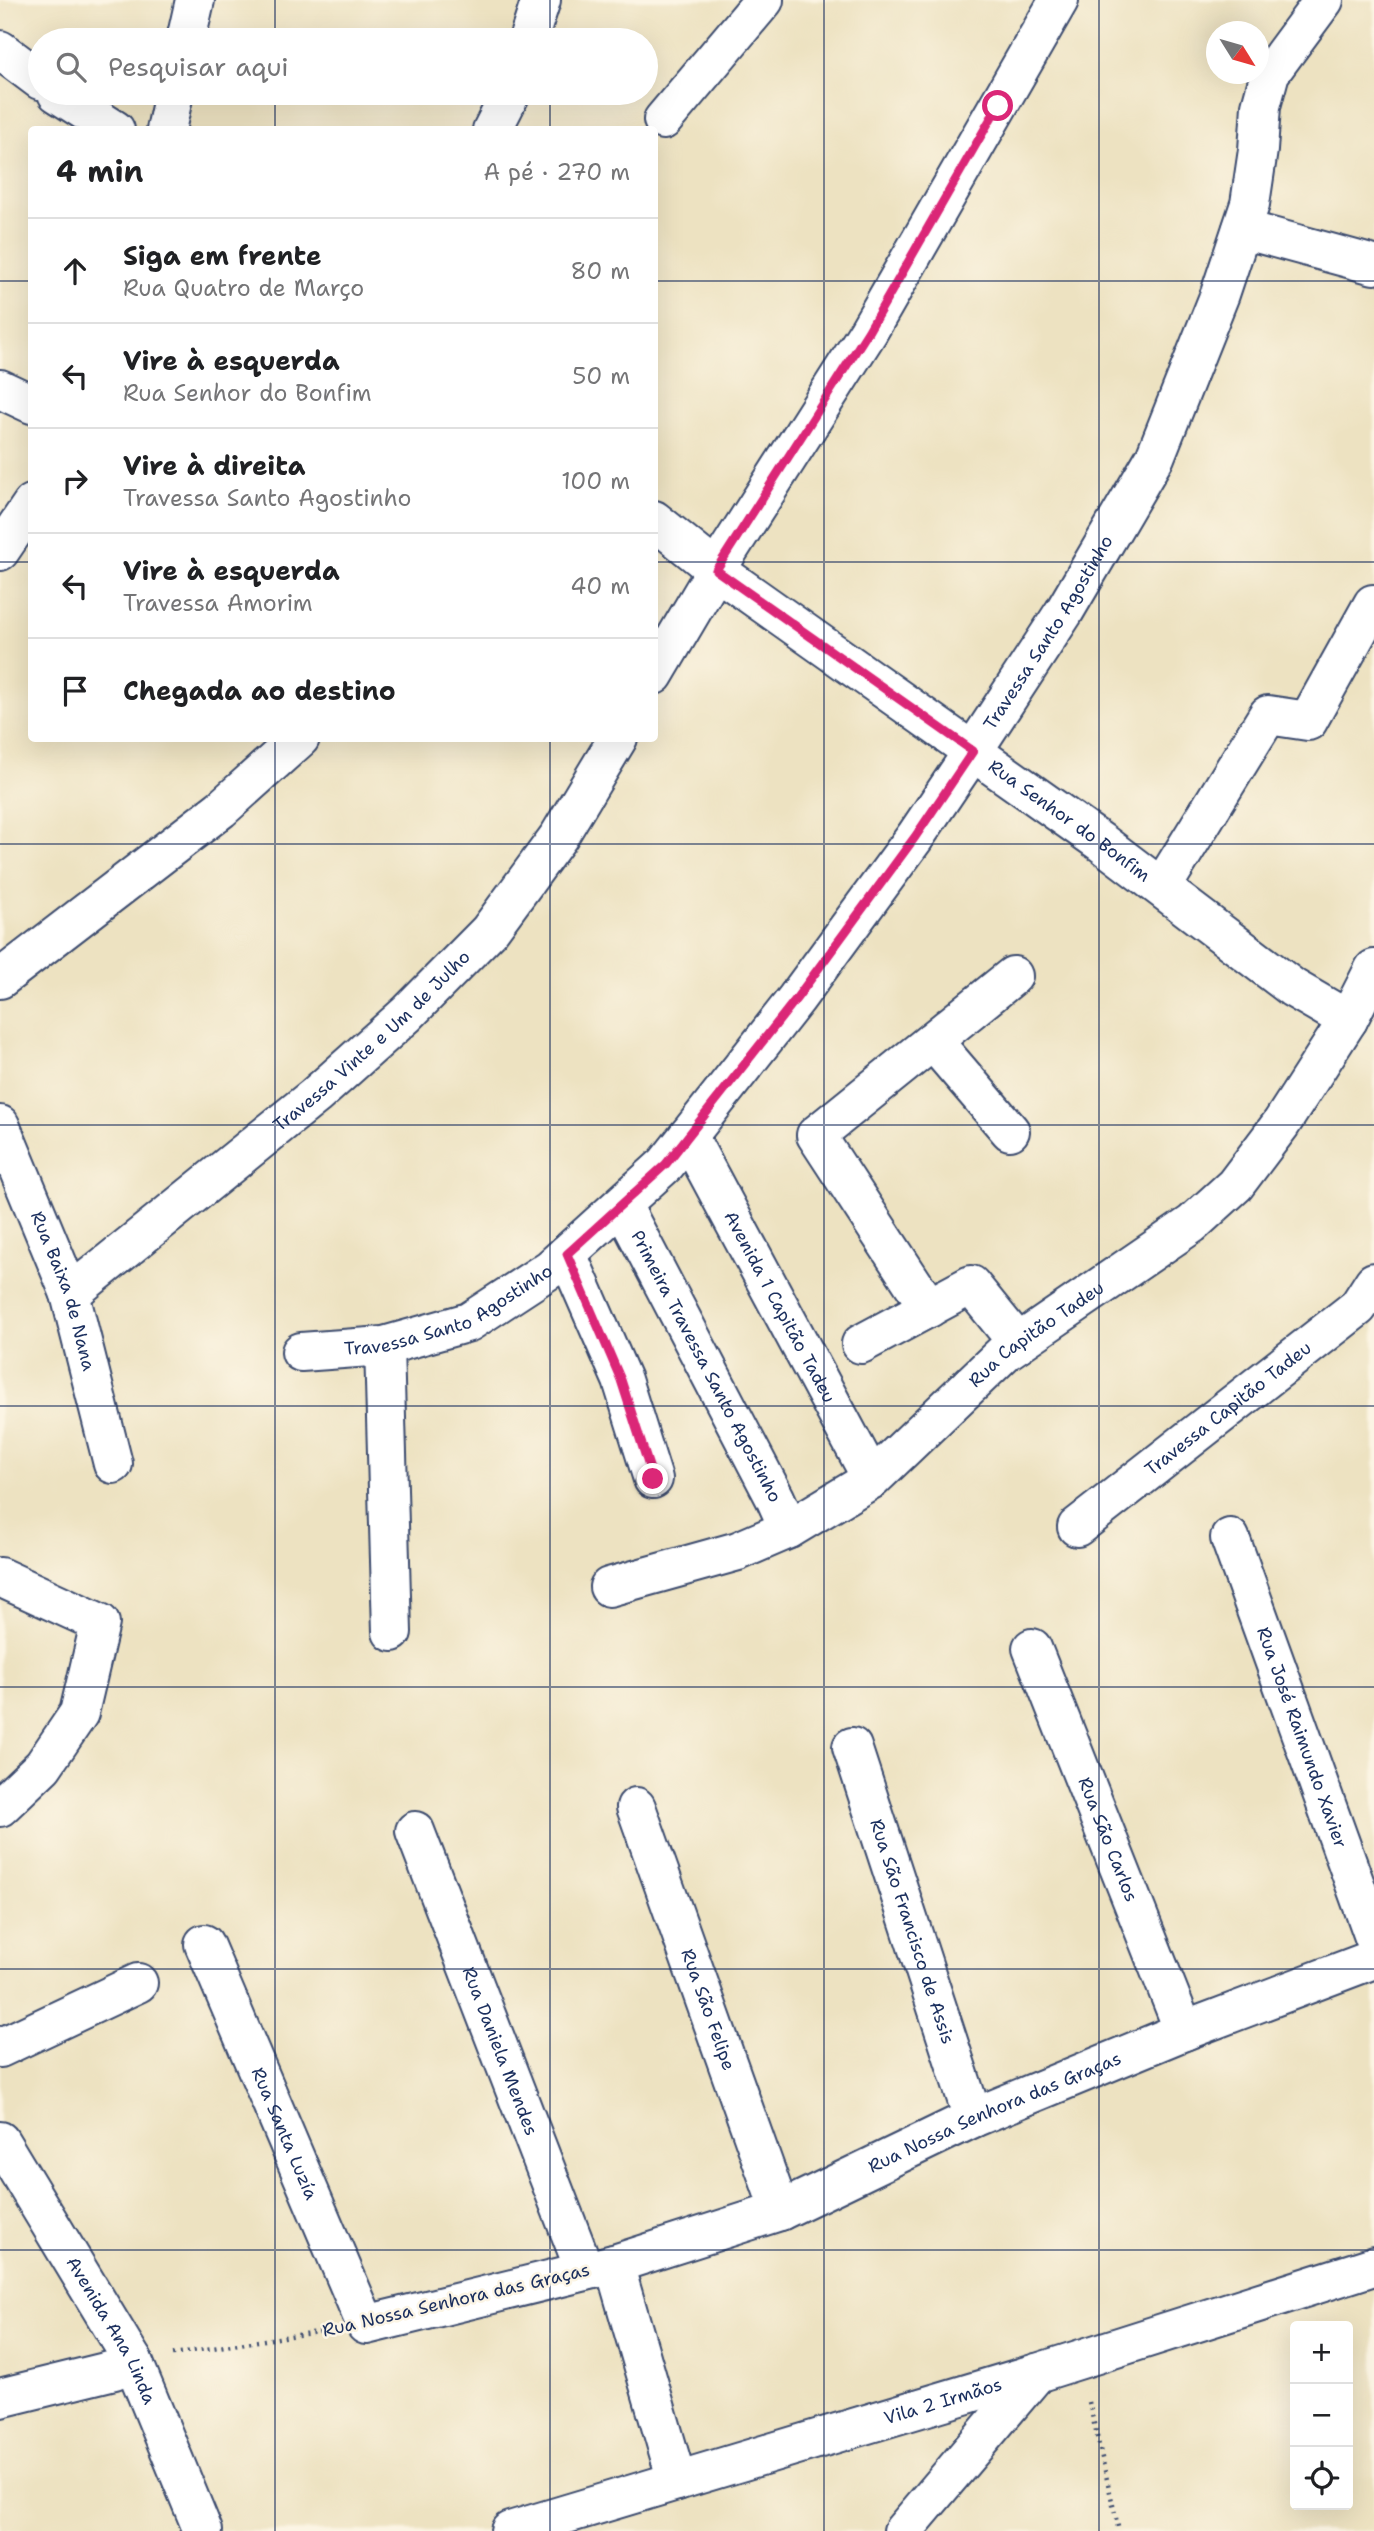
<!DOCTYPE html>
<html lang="pt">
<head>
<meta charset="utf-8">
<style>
  body { margin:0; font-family:"Shantell Sans",sans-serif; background:#f6f6f6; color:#202124 }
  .controls { position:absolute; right:21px; bottom:21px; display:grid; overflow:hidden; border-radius:7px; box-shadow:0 7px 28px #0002 }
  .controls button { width:63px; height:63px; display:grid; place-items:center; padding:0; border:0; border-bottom:2px solid #e0e0e0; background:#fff; color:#202124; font:35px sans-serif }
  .compass { position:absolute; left:1206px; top:21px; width:63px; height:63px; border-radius:50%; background:#fff; box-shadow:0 7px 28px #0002; rotate:127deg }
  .stop { position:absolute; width:21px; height:21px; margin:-16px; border:5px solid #db2777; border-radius:50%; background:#fff }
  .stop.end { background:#db2777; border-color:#fff; box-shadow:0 2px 7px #0008 }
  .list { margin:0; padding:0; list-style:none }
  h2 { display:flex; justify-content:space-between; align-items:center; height:91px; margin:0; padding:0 28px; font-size:30px }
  h2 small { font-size:23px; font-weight:400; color:#757577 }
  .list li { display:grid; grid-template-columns:46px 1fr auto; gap:21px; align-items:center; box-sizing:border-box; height:105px; padding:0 28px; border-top:2px solid #e0e0e0 }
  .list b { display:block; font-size:26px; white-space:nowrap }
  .list p { margin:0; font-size:23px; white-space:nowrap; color:#757577 }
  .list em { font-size:23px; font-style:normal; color:#757577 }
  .icon { flex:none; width:38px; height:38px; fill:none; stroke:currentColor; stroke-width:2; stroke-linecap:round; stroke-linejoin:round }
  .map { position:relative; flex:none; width:1374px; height:2531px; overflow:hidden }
  .search { position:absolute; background:#fff; box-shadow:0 7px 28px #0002; left:28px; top:28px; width:630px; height:77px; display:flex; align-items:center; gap:18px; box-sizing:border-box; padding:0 24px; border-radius:38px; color:#757577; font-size:26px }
  .panel { position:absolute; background:#fff; box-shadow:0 7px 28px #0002; left:28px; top:126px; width:630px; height:616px; border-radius:7px }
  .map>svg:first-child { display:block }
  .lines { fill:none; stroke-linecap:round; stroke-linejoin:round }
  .minor-casing { stroke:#3a4a6d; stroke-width:42 }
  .path { stroke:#3a4a6d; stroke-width:4.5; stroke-dasharray:2 5; stroke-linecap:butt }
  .minor { stroke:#fff; stroke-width:38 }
  .route { stroke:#db2777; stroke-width:9 }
  .grid { fill:none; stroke:#1b2f5e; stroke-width:2; stroke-opacity:0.55 }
  .labels { text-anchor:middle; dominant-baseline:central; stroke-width:5; stroke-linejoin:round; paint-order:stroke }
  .street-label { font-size:18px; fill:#1b2f5e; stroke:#fcf5e5 }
</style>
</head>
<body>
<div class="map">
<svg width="1374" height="2531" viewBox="0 0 1374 2531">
  <rect width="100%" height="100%" fill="#fcf5e5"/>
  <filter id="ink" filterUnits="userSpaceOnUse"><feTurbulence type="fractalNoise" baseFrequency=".0143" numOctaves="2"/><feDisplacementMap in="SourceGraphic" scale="14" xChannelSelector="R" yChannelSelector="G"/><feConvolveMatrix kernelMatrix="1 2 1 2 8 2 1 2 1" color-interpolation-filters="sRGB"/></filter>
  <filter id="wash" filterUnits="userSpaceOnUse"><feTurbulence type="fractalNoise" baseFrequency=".00686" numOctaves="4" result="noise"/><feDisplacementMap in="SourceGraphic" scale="28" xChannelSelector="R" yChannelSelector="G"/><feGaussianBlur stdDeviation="1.57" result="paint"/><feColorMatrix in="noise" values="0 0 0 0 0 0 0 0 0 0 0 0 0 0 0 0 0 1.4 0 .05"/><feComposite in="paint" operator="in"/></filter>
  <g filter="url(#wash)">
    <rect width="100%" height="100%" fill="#ede2c1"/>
  </g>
  <g filter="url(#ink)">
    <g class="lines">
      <g class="minor-casing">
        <g id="minor">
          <polyline points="186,40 195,0"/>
          <polyline points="528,40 541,0"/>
          <polyline points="0,50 40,80"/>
          <polyline points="57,93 115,130"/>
          <polyline points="663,120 764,0"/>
          <polyline points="166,130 174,93"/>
          <polyline points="492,130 511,93"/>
          <polyline points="1242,229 1374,265"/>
          <polyline points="0,389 32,404"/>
          <path id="s1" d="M654,520L716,570L1102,843L1293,988L1348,1020"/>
          <polyline points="0,551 32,504"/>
          <polyline points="654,675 716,570 868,332 1059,0"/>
          <polyline points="1162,887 1268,715 1308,721 1373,604"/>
          <polyline points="0,979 221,809 300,738"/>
          <polyline points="933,1041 1010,1131"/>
          <path id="s2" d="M0,1125L70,1294L113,1464"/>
          <path id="s3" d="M688,1136L872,1479"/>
          <path id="s4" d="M622,1205L775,1498L789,1529"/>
          <polyline points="567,1254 622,1380 653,1479"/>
          <path id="s5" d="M70,1294L315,1096L407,1014L489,931L559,836L618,738"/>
          <polyline points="929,1308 816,1135 1013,976"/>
          <polyline points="861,1344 971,1285 1018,1343"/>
          <polyline points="384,1346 392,1632"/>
          <path id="s6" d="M301,1352L384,1346L469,1322L550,1269L666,1164L796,999L915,837L973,751L1064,612L1155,457L1220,294L1250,204L1258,150L1261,106L1270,73L1324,0"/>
          <path id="s7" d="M1077,1527L1358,1307L1374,1282"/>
          <path id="s8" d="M1230,1538L1374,1937"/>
          <polyline points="0,1577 100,1623 79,1713 43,1766 0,1807"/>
          <path id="s9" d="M609,1587L738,1551L789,1529L872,1479L1005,1352L1192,1224L1235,1185L1281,1124L1348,1020L1374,969"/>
          <path id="s10" d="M1032,1648L1184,2031"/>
          <path id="s11" d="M852,1747L973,2118"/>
          <path id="s12" d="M636,1807L780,2211"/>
          <path id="s13" d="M415,1831L585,2271"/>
          <path id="s14" d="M204,1944L366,2325L614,2264L780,2211L973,2118L1184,2031L1374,1959"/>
          <polyline points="0,2048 138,1983"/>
          <path id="s15" d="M0,2141L133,2361L203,2531"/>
          <polyline points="614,2264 677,2481"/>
          <polyline points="0,2398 114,2370 133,2361"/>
          <path id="s16" d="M510,2531L1037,2373L1374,2266"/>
          <polyline points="903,2531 1037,2373"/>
        </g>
      </g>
      <g class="path">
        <polyline points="173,2354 324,2331"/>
        <polyline points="1089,2402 1119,2531"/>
      </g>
      <use href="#minor" class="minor"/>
    </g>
  </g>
  <g class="lines" filter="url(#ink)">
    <polyline class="route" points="653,1479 621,1380 567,1254 666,1164 796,999 915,837 973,751 716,570 868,332 998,106"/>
  </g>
  <path class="grid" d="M275,0V40M550,0V40M824,0V2531M1099,0V2531M275,93V130M550,93V130M0,281H32M654,281H1374M0,562H32M654,562H1374M275,738V2531M550,738V2531M0,844H1374M0,1125H1374M0,1406H1374M0,1687H1374M0,1969H1374M0,2250H1374"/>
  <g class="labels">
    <g class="street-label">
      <text stroke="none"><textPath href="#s6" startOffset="1080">Travessa Santo Agostinho</textPath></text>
      <text stroke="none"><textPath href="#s1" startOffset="513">Rua Senhor do Bonfim</textPath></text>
      <text stroke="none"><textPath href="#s5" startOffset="394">Travessa Vinte e Um de Julho</textPath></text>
      <text stroke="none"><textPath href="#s2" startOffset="178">Rua Baixa de Nana</textPath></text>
      <text stroke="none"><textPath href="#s6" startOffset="156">Travessa Santo Agostinho</textPath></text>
      <text stroke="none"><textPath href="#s3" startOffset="194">Avenida 1 Capitão Tadeu</textPath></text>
      <text stroke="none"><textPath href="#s9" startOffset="506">Rua Capitão Tadeu</textPath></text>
      <text stroke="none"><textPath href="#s4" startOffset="182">Primeira Travessa Santo Agostinho</textPath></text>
      <text stroke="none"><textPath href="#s7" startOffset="192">Travessa Capitão Tadeu</textPath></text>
      <text stroke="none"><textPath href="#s8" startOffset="212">Rua José Raimundo Xavier</textPath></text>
      <text stroke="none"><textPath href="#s10" startOffset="206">Rua São Carlos</textPath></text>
      <text stroke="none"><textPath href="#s11" startOffset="194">Rua São Francisco de Assis</textPath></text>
      <text stroke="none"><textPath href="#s12" startOffset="215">Rua São Felipe</textPath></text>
      <text stroke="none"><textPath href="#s13" startOffset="236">Rua Daniela Mendes</textPath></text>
      <text stroke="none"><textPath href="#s14" startOffset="1080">Rua Nossa Senhora das Graças</textPath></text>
      <text stroke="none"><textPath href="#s14" startOffset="206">Rua Santa Luzía</textPath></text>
      <text transform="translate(456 2300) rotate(-13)">Rua Nossa Senhora das Graças</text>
      <text stroke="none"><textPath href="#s15" startOffset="220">Avenida Ana Linda</textPath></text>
      <text stroke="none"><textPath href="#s16" startOffset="452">Vila 2 Irmãos</textPath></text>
    </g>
  </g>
</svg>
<div class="controls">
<button>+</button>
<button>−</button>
<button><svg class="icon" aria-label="locate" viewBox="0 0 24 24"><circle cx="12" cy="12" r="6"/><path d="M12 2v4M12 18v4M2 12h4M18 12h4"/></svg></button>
</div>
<svg class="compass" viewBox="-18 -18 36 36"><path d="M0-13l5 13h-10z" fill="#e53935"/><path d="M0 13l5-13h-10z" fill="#757577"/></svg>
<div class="stop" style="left:998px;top:106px"></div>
<div class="stop end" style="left:653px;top:1479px"></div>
<div class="search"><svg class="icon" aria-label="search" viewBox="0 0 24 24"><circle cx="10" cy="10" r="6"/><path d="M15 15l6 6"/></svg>Pesquisar aqui</div>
<section class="panel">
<h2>4 min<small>A pé · 270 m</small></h2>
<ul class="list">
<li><svg class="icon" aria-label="ahead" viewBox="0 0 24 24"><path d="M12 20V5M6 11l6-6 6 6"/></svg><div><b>Siga em frente</b><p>Rua Quatro de Março</p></div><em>80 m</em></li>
<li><svg class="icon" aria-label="left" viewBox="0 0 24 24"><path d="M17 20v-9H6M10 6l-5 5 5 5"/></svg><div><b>Vire à esquerda</b><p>Rua Senhor do Bonfim</p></div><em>50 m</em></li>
<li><svg class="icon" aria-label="right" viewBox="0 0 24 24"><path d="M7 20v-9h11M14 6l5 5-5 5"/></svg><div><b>Vire à direita</b><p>Travessa Santo Agostinho</p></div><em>100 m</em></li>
<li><svg class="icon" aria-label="left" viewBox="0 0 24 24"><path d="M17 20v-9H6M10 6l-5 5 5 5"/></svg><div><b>Vire à esquerda</b><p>Travessa Amorim</p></div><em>40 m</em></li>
<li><svg class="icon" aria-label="arrive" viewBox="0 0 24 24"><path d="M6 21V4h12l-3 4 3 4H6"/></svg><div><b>Chegada ao destino</b></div></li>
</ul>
</section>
</div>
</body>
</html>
